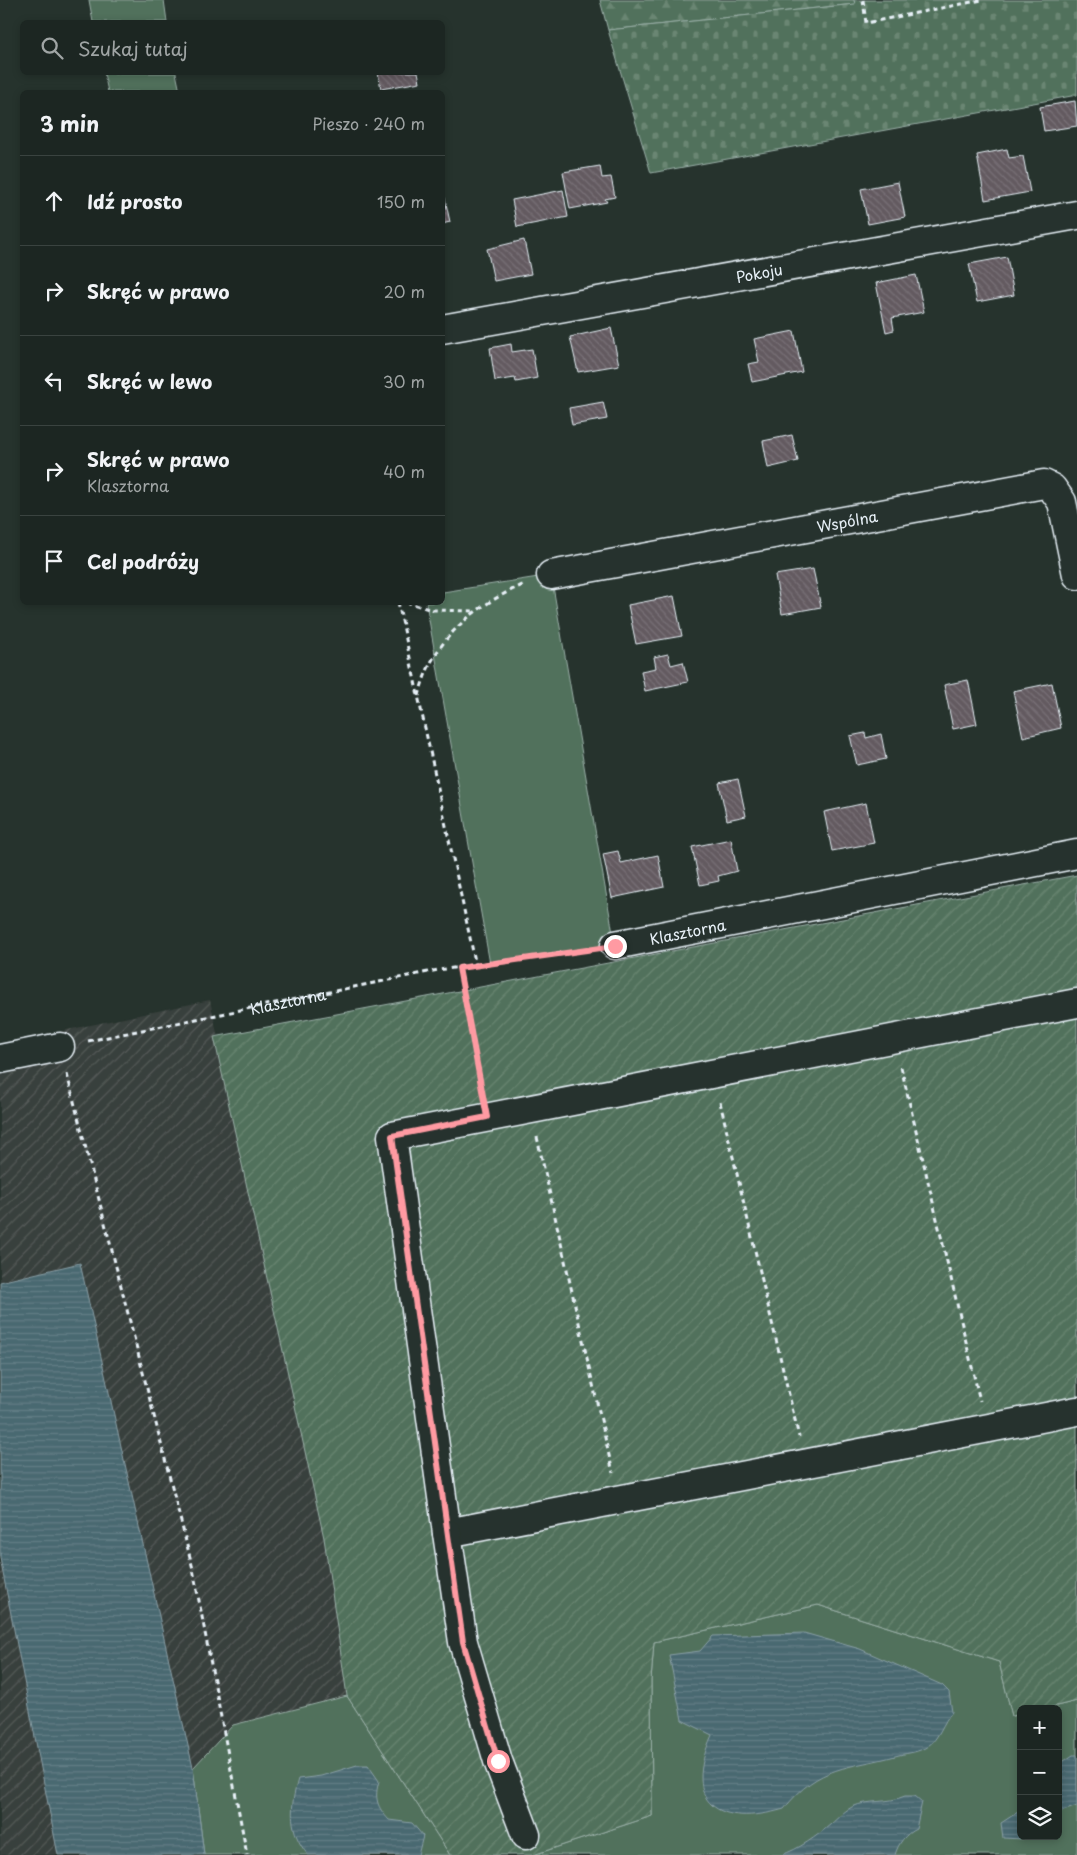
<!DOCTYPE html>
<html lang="pl">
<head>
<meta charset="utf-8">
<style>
  body { margin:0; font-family:"Playpen Sans",sans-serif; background:#252e2a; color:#f1f3f6 }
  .controls { position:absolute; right:15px; bottom:15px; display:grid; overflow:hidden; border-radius:8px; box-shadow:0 2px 8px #0003 }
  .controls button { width:45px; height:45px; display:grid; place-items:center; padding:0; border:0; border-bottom:1px solid #3a4340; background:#1c2622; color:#f1f3f6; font:25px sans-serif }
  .stop { position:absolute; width:15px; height:15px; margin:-11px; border:4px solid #ff9aa2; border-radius:50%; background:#fff }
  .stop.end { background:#ff9aa2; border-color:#fff; box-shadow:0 1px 5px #0008 }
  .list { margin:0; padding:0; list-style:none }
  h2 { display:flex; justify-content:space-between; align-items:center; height:65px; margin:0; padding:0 20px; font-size:21px }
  h2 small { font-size:16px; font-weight:400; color:#a0a5a5 }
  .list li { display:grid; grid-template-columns:32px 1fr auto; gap:15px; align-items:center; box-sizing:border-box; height:90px; padding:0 20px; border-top:1px solid #3a4340 }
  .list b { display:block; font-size:19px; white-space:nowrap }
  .list p { margin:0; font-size:16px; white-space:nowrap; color:#a0a5a5 }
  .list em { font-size:16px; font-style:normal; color:#a0a5a5 }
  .icon { flex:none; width:28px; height:28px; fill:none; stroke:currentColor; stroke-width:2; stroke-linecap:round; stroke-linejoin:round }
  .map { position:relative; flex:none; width:1077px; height:1855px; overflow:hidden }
  .search { position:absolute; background:#1c2622; box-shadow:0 2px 8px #0003; left:20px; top:20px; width:425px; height:55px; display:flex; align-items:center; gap:12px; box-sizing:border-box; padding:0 18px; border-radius:8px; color:#a0a5a5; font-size:19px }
  .panel { position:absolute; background:#1c2622; box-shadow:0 2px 8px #0003; left:20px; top:90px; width:425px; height:515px; border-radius:8px }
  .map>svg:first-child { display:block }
  .industrial { fill:url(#industrial-furrows) }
  .grass { fill:#51715b; stroke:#9cb1aa }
  .forest { fill:url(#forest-firs); stroke:#9cb1aa }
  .cemetery { fill:url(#cemetery-stones); stroke:#9cb1aa }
  .garden { fill:url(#garden-furrows); stroke:#9cb1aa }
  .water { fill:url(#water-rules); stroke:#899fa7 }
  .building { fill:url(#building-back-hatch); stroke:#e8f1f8 }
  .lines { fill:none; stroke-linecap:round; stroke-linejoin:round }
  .minor-casing { stroke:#e8f1f8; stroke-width:31 }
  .path { stroke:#e8f1f8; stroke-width:3; stroke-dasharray:5 4; stroke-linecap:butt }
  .minor { stroke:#26332d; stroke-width:28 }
  .route { stroke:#ff9aa2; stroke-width:6 }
  .labels { text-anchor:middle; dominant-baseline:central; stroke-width:4; stroke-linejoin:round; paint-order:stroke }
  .street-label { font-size:15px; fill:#e8f1f8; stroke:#26332d }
</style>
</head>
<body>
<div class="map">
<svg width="1077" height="1855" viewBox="0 0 1077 1855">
  <defs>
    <pattern id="industrial-furrows" width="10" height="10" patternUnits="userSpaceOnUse" patternTransform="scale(1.25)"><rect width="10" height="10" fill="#383f3c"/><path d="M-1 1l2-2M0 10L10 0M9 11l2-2" fill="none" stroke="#555b59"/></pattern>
    <pattern id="forest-firs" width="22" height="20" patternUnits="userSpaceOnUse" patternTransform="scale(1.25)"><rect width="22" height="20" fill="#51715b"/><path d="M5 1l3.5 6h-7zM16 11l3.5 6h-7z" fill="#6a8673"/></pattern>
    <pattern id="cemetery-stones" width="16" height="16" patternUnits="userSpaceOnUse" patternTransform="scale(1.25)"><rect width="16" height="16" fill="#51715b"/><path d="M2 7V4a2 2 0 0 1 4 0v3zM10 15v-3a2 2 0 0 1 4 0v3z" fill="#6a8673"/></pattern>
    <pattern id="garden-furrows" width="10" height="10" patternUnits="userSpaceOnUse" patternTransform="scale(1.25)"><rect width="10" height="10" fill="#51715b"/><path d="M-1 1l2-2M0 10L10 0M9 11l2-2" fill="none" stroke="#6a8673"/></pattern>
    <pattern id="water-rules" width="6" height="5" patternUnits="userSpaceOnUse" patternTransform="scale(1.25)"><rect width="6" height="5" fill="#4a6971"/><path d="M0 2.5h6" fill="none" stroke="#647f86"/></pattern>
    <pattern id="building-back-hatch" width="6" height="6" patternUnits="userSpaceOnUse" patternTransform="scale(1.25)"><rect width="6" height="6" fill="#635a60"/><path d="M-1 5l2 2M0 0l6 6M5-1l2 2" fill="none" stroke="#797278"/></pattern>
  </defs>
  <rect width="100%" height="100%" fill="#26332d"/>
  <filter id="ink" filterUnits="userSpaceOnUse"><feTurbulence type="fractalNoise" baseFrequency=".02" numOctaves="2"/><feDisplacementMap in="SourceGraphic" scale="10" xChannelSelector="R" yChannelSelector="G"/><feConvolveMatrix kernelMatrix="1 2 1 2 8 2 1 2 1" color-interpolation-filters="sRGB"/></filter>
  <g filter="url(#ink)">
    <polygon class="industrial" points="210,1000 324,1538 347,1696 233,1725 193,1768 214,1855 0,1855 0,1044"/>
    <g class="grass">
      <polygon points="89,0 164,0 167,22 93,22"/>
      <polygon points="104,73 176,73 180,92 108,92"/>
      <polygon points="551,575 615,945 490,964 426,603 442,602 443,592"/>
      <polygon points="818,1605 999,1662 1012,1716 1021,1714 1021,1836 1058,1836 1058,1709 1044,1709 1077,1701 1077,1855 533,1855 652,1816 651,1681 654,1642"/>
      <polygon points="347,1696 450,1855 204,1855 193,1768 233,1725"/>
    </g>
    <polygon class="forest" points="600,0 854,0 855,4 608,30"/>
    <polygon class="cemetery" points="854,0 1077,0 1077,95 651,173 608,30 855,4"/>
    <polygon class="garden" points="1077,875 1077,1701 1044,1709 1021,1709 1021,1714 1012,1716 999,1662 818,1605 654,1642 651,1681 652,1816 533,1855 450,1855 347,1696 324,1538 214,1037"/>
    <g class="water">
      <polygon points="80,1263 193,1768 204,1855 58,1855 0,1558 0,1282"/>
      <path d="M804,1633L860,1649L942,1685L949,1692L952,1712C943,1722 939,1739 928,1746C920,1752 908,1753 899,1755C849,1769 819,1764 784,1809C719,1828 681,1804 712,1735L682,1720L669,1655L700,1651L713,1636Z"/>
      <polygon points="1073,1755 1077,1755 1077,1806 1058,1813 1058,1765"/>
      <path d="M357,1765H368L379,1781C374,1798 377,1807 389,1820L412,1823L423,1836L418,1855H308C288,1831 290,1807 298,1779L321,1776Z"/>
      <path d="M905,1796H915L922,1802L916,1829C905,1834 898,1844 895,1855H781C799,1849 816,1837 831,1824C838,1818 843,1812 852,1807C869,1799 887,1804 905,1796Z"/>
      <polygon points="1021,1810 1023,1839 1003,1838 1001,1823"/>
    </g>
    <g class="building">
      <polygon points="378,72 418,72 420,82 381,89"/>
      <polygon points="1075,101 1077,126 1044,131 1040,107"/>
      <polygon points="1007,149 1009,158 1023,156 1030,192 985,200 977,155"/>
      <polygon points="600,166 602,178 611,177 615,197 605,199 607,202 570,209 563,172"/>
      <polygon points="898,182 905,217 868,224 861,189"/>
      <polygon points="442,185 450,222 442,224"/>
      <polygon points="563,190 568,217 517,227 512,200"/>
      <polygon points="524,240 531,274 494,281 487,249"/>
      <polygon points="1007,257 1014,295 977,302 969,264"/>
      <polygon points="916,275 924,312 892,318 894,330 886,332 876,283"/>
      <polygon points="611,328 619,365 578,372 570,337"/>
      <polygon points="794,331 802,372 752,382 748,364 759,362 754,339"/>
      <polygon points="511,344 512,352 532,349 537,378 516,382 515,378 495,381 490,348"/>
      <polygon points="603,402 607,419 572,425 569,408"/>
      <polygon points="792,435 798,461 768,468 763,441"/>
      <polygon points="813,569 821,607 782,614 775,575"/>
      <polygon points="674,596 682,636 636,644 628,605"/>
      <polygon points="668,654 671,665 683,662 688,682 645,691 641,671 656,668 654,657"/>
      <polygon points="968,680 977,724 953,729 944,685"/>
      <polygon points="1052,683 1061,728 1023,737 1013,691"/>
      <polygon points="865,733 866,738 881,734 886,759 857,765 850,736"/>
      <polygon points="738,779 746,816 727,820 719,783"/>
      <polygon points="866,803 874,843 832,851 824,812"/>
      <polygon points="731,839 737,871 718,876 719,881 700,885 692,847"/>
      <polygon points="618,851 621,863 658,855 664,887 612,898 603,854"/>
    </g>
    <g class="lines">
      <g class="minor-casing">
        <g id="minor">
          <path id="s2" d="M442,329L1077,215"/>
          <path id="s3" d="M551,575L1044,484L1052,488L1062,502L1077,575"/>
          <path id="s4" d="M615,945L1077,854"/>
          <polyline points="1077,1003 392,1136 447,1533 1077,1411"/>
          <polyline points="0,1059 60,1047"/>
          <polyline points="447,1533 463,1642 498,1761 526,1835"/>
        </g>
      </g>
      <g class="path">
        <polyline points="863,0 866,23 982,0"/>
        <polyline points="398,602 476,966"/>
        <polyline points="406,602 432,610 474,611"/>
        <path d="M419,696C431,640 475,605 525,584"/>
        <polyline points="459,968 482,1090"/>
        <path id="s1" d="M88,1041L438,970L588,950"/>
        <polyline points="901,1067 980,1401"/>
        <polyline points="67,1074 193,1569 247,1855"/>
        <polyline points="720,1102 799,1437"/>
        <polyline points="537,1137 613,1473"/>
      </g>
      <use href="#minor" class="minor"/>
    </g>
  </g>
  <g class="lines" filter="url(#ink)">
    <polyline class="route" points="498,1761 463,1642 392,1136 487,1117 459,968 615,946"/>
  </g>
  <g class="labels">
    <g class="street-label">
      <text stroke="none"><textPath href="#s2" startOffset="322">Pokoju</textPath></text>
      <text stroke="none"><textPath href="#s3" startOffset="301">Wspólna</textPath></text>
      <text stroke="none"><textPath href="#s4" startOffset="74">Klasztorna</textPath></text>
      <text stroke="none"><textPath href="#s1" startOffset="204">Klasztorna</textPath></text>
    </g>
  </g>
</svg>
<div class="controls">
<button>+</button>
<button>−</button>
<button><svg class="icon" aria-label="layers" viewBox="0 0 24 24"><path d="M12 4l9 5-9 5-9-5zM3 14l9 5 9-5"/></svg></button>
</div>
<div class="stop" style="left:498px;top:1761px"></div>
<div class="stop end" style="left:615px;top:946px"></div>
<div class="search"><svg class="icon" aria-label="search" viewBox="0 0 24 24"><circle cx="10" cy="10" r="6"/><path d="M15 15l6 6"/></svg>Szukaj tutaj</div>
<section class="panel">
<h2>3 min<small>Pieszo · 240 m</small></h2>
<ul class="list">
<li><svg class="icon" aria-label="ahead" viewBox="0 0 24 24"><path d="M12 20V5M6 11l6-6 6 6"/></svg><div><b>Idź prosto</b></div><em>150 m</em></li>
<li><svg class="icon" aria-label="right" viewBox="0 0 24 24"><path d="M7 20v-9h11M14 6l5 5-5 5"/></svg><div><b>Skręć w prawo</b></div><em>20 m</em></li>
<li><svg class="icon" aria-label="left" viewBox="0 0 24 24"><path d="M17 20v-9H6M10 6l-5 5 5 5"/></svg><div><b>Skręć w lewo</b></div><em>30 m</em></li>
<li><svg class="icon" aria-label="right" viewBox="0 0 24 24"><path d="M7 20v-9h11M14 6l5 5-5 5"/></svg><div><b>Skręć w prawo</b><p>Klasztorna</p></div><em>40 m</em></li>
<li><svg class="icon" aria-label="arrive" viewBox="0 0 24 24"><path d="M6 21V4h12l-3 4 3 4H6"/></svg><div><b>Cel podróży</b></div></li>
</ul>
</section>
</div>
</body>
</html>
